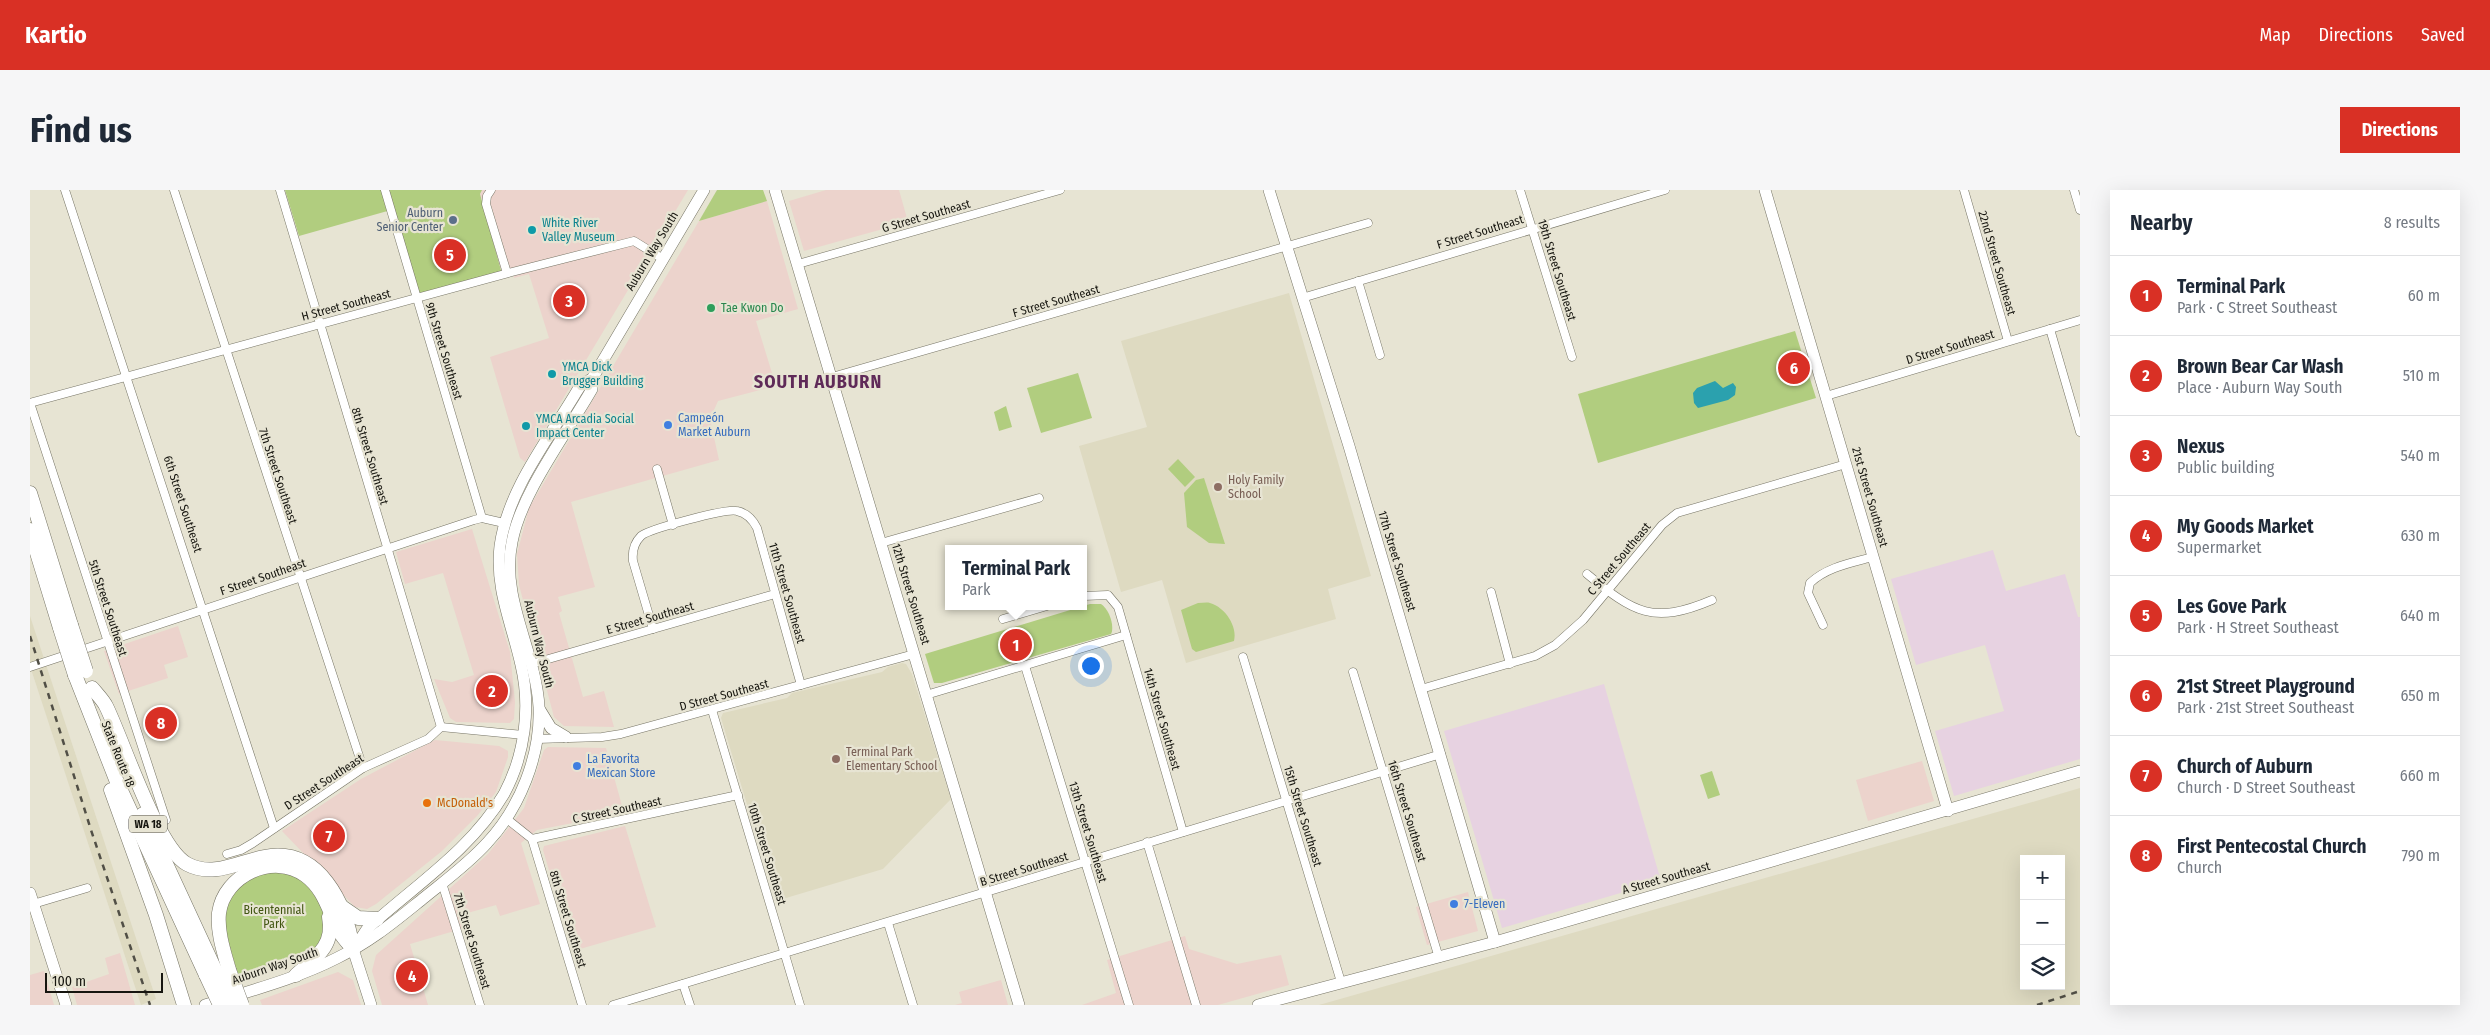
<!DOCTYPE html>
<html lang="en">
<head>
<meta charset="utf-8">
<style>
  body { margin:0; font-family:"Fira Sans Condensed",sans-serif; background:#f6f6f7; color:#1f2937 }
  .controls { position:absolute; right:15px; bottom:15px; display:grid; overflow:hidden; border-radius:0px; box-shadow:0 5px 20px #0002 }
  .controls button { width:45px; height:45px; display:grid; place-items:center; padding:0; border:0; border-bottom:1px solid #e0e1e3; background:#fff; color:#1f2937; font:25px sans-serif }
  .scale { position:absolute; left:15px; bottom:12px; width:118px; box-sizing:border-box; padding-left:5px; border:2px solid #16150f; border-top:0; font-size:14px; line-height:18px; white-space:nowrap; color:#16150f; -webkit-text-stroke:4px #e7e4d3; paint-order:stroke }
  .you { position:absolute; left:1060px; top:475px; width:18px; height:18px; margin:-12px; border:4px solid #fff; border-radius:50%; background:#1a73e8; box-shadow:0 0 0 8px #1a73e833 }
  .badge { display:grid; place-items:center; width:32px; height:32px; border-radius:50%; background:#d93025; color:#fff; font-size:16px; font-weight:700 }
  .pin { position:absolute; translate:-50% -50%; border:2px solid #fff; box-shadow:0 1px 5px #0006 }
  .popup { position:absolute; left:915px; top:355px; width:142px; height:65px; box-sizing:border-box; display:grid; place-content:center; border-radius:0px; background:#fff; filter:drop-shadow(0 1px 4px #0005); font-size:16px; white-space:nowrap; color:#747a83 }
  .popup b { font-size:19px; color:#1f2937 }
  .popup::after { content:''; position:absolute; left:50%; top:100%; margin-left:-10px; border:10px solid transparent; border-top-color:#fff }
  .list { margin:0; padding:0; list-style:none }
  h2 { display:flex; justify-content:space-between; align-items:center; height:65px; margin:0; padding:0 20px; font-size:21px }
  h2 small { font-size:16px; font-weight:400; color:#747a83 }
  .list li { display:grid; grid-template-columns:32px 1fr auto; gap:15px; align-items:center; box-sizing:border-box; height:80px; padding:0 20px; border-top:1px solid #e0e1e3 }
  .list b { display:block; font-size:19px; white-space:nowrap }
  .list p { margin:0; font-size:16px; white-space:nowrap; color:#747a83 }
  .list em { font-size:16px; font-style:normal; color:#747a83 }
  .icon { flex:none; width:28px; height:28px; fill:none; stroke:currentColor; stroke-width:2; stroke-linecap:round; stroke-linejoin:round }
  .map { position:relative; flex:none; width:2050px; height:815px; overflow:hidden; border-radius:0px }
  header { display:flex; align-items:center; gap:30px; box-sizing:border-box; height:70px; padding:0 25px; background:#d93025; color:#fff }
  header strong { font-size:24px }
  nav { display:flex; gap:28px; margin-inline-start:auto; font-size:18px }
  .intro { display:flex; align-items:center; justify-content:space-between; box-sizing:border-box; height:120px; padding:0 30px }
  h1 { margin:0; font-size:35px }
  .button { padding:12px 22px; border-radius:0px; background:#d93025; color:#fff; font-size:18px; font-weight:700 }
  main { display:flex; gap:30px; padding:0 30px }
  aside { flex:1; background:#fff; border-radius:0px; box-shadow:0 5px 20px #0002 }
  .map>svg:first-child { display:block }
  .commercial { fill:#ecd3cc }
  .industrial { fill:#e7d2e1 }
  .built { fill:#dedac1; fill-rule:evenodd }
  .green { fill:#b1cd7f }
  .water { fill:#2ba1ae }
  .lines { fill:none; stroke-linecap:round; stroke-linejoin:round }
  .street-casing { stroke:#767465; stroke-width:9 }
  .secondary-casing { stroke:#767465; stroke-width:12 }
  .highway-casing { stroke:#767465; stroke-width:15 }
  .street { stroke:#fff; stroke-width:8 }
  .secondary { stroke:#fff; stroke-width:11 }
  .highway { stroke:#fff; stroke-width:14 }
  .rail { stroke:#514f46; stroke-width:2.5; stroke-dasharray:6 6; stroke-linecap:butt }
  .highway-bridge-casing { stroke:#767465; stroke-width:15; stroke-linecap:butt }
  .highway-bridge { stroke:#fff; stroke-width:14 }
  .service-dot { fill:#5c6f8a; stroke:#e7e4d3; stroke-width:2 }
  .culture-dot { fill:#0f9aa8; stroke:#e7e4d3; stroke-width:2 }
  .leisure-dot { fill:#2e9e5b; stroke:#e7e4d3; stroke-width:2 }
  .shop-dot { fill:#3f7fe0; stroke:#e7e4d3; stroke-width:2 }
  .education-dot { fill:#8d6e63; stroke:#e7e4d3; stroke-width:2 }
  .food-dot { fill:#e8710a; stroke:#e7e4d3; stroke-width:2 }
  .labels { text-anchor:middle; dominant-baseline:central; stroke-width:4.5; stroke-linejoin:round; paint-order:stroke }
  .shield { fill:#e7e4d3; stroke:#55534a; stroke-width:1 }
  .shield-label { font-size:11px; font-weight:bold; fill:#16150f }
  .service-label { font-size:12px; fill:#4e5e75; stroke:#e7e4d3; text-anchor:end }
  .street-label { font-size:12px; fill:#16150f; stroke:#e7e4d3 }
  .culture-label { font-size:12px; fill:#0d838f; stroke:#e7e4d3; text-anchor:start }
  .leisure-label { font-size:12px; fill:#27864d; stroke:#e7e4d3; text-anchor:start }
  .shop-label { font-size:12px; fill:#366cbe; stroke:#e7e4d3; text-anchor:start }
  .education-label { font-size:12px; fill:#785e54; stroke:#e7e4d3; text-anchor:start }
  .food-label { font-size:12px; fill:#c56008; stroke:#e7e4d3; text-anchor:start }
  .park-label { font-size:12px; fill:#415511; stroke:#e7e4d3 }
  .district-label { font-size:18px; font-weight:bold; letter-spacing:1px; fill:#5f2a58; stroke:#e7e4d3 }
</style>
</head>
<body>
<header>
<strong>Kartio</strong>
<nav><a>Map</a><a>Directions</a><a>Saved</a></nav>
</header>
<div class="intro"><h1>Find us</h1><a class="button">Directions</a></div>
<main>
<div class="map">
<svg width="2050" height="815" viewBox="0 0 2050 815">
  <rect width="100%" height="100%" fill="#e7e4d3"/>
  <g class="commercial">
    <polygon points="452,0 658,0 495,272 490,268 460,167 519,148 499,84 484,88 482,82 472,84 450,4"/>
    <polygon points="796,0 869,0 878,32 774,61 759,11"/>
    <polygon points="737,11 768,119 726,131 746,196 688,211 680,229 689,270 541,312 565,397 528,407 532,421 529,423 553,507 574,501 584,537 534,536 524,527 489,395 487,364 499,318 669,31"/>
    <polygon points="442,339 480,462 485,512 484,529 480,533 426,532 420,528 404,489 422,492 444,485 413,383 375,394 366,362"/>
    <polygon points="148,436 158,467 134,475 138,488 89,504 74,461"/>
    <polygon points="405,550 469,556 478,561 478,567 466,602 447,626 412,661 346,714 337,719 325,717 252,641 331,589"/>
    <polygon points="518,557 576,558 594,623 507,640 491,653 510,714 470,726 466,715 434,724 438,737 380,754 398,815 352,815 342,781 346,765 458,664 473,645 494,618 514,560"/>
    <polygon points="1892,571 1904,611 1838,631 1826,590"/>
    <polygon points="595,636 626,737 543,761 513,660 514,656"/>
    <polygon points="1438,702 1448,741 1397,755 1386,717"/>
    <polygon points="1155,746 1159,759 1207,774 1251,765 1259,795 1188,815 1052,815 1086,803 1077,770"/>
    <polygon points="90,763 105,815 47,815 42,797 79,784 75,768"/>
    <polygon points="14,781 24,815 0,815 0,785"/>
    <polygon points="308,782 323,790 331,815 232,815 230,810"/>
    <polygon points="971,790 978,815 925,815 932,813 929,802"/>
  </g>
  <g class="industrial">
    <polygon points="1963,360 1976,401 2035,384 2048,427 2050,427 2050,569 1924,606 1905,541 1974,521 1955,455 1886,475 1861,389"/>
    <polygon points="1574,494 1631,691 1472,738 1414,541"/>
  </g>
  <g class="built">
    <polygon points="1259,103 1341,386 1298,399 1306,429 1156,473 1132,390 1091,402 1049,256 1117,237 1091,151"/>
    <polygon points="0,426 126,809 111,815 0,476"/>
    <polygon points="872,473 876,474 882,484 921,609 853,679 746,711 691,528 693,523 757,508 762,503 852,482 858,477"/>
    <path d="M2050,598V815H1289L2006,611ZM1994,669H2031V796H1994Z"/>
  </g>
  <g class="green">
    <polygon points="255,0 452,0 450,4 472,84 386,108 361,20 269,46"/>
    <polygon points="687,0 733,0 737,11 669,31"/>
    <polygon points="1765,141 1786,208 1568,273 1548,204"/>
    <polygon points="1048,183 1062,228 1011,243 997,198"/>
    <polygon points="976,216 982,237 969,241 964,222"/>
    <polygon points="1148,269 1165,287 1155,297 1138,279"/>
    <polygon points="1174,288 1195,354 1179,353 1157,337 1154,303 1166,290"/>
    <path d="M1168,413C1172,413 1177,412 1180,413C1195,417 1208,437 1204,451L1166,462L1162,459L1151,420Z"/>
    <path d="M1060,414H1071C1079,419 1085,436 1081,444L912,493H904L895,464Z"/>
    <polygon points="1682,581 1690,605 1678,609 1670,585"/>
    <path d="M246,681C256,683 267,685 275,692C295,710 305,743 281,761L209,787C201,761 183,716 210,695C220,687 233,684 246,681Z"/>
  </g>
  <polygon class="water" points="1685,191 1693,198 1703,193 1706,197 1705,205 1698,210 1668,218 1664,213 1663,203 1667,198"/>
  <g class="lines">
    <g class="street-casing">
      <g id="street">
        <polyline points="35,0 244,638"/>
        <polyline points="144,0 333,578"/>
        <polyline points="250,0 411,537"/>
        <polyline points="355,0 452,328"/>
        <polyline points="461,0 457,6 456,14 477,83"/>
        <polyline points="1490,0 1542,167"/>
        <polyline points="1934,0 1978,151"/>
        <polyline points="2044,0 2050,20"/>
        <polyline points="768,74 1030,0"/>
        <polyline points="1328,91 1350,165"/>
        <polyline points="1272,108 1635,0"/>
        <polyline points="2020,139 2050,242"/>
        <polyline points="802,187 1338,33"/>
        <polyline points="1796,206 2050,130"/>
        <polyline points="0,213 482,82 604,51 633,69"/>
        <polyline points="0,213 136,630"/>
        <polyline points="627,279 643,335"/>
        <polyline points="851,353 1009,308"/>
        <path d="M1557,384C1604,423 1623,435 1682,410"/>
        <polyline points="1461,402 1480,474"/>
        <polyline points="1054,406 1078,405 1088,417 1153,642"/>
        <polyline points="973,429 1017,416"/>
        <path d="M1793,435L1778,403L1780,393C1797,377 1821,373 1843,367"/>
        <path d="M623,439L603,371C602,362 604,353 611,346C619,339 697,318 707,321C717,323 723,330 727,338L771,495"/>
        <polyline points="1213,467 1311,792"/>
        <polyline points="501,474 745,404"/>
        <polyline points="995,476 1099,815"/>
        <polyline points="0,477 444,330 452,328 474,333"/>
        <polyline points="1323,482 1409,768"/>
        <polyline points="1391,499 1505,466 1525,455 1553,430 1632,335 1647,323 1816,274"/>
        <polyline points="896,505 1096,445"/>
        <polyline points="682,520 770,815"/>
        <polyline points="507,549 572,547 591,544 884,464"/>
        <polyline points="477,629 502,649 708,605"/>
        <polyline points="502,649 552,815"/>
        <polyline points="1117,652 1166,815"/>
        <polyline points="197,664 211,660 223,653 333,578 398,549 411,537 493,545"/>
        <polyline points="412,693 450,815"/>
        <polyline points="0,715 57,698"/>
        <polyline points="858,733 883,815"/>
        <polyline points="653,794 660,815"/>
        <polyline points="583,815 1411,564"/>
      </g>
    </g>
    <g class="secondary-casing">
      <g id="secondary">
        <polyline points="745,0 989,815"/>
        <polyline points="1239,0 1319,256 1465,752"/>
        <polyline points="1735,0 1918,621"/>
        <polyline points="510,520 521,538 536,547"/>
        <polyline points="0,703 36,815"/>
        <path d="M325,757L337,739C384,696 441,660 474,604C495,565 501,517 491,475C482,434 465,399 470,356C478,299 518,250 547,201L552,193L562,189"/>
        <polyline points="323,759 341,815"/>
        <path d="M175,815C219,801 266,789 307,768C342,751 365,731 395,707C416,690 439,673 457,653C490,618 511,565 509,517C506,461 470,409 482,352C491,303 537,243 562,199V189L674,0"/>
        <polyline points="1228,815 1465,752 2050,581"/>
      </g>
    </g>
    <g class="highway-casing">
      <g id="highway">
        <polyline points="0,303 41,435"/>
        <polyline points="0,340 30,438"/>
        <polyline points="45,485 87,592 176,785"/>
        <path d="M62,498C67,504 73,510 76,516C93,550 127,658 157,674C183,688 208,672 234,667C290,656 316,715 323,759"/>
        <polyline points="81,600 126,725 154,815"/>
        <polyline points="113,624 187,784"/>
        <polyline points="312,717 328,728 347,729"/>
        <path d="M199,780C194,762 187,742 189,723C194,685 243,662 275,685C296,700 299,724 311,744C314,749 319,754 323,759"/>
        <path d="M266,785C285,768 305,756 299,727"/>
      </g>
    </g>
    <use href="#street" class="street"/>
    <use href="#secondary" class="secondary"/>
    <use href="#highway" class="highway"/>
    <g class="rail">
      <polyline points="0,446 61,640 120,815"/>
      <polyline points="2007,815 2050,801"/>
    </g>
    <g class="highway-bridge-casing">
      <g id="highway-bridge">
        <polyline points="41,435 56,481"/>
        <polyline points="30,438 45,485"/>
        <polyline points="199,780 212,815"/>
        <polyline points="187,784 201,815"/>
        <polyline points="176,785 190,815"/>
      </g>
    </g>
    <use href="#highway-bridge" class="highway-bridge"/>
  </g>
  <circle class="service-dot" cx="423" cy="30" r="5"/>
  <g class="culture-dot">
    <circle cx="502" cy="40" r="5"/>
    <circle cx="522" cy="184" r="5"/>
    <circle cx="496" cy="236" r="5"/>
  </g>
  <circle class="leisure-dot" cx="681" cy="118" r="5"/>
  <g class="shop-dot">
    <circle cx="638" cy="235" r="5"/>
    <circle cx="547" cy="576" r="5"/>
    <circle cx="1424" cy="714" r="5"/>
  </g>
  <g class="education-dot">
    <circle cx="1188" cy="297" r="5"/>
    <circle cx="806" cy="569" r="5"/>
  </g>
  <circle class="food-dot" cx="397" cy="613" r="5"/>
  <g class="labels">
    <rect class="shield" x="99" y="625.5" width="38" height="17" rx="4"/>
    <g class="shield-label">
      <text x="118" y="634">WA 18</text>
    </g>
    <g class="service-label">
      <text x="413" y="23">Auburn<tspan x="413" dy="14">Senior Center</tspan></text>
    </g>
    <g class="street-label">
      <text transform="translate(896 26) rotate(-16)">G Street Southeast</text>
      <text transform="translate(1450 42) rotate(-17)">F Street Southeast</text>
      <text transform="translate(622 61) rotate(-59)">Auburn Way South</text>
      <text transform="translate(1967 73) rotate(74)">22nd Street Southeast</text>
      <text transform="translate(1527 80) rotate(73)">19th Street Southeast</text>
      <text transform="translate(1026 111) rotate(-16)">F Street Southeast</text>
      <text transform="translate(316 115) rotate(-15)">H Street Southeast</text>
      <text transform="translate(1920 157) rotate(-17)">D Street Southeast</text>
      <text transform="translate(414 161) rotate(73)">9th Street Southeast</text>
      <text transform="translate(340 266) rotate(73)">8th Street Southeast</text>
      <text transform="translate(248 286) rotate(72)">7th Street Southeast</text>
      <text transform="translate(1840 307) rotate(74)">21st Street Southeast</text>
      <text transform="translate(153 314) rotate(72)">6th Street Southeast</text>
      <text transform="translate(1589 369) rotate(-50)">C Street Southeast</text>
      <text transform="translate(1367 371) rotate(73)">17th Street Southeast</text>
      <text transform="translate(233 387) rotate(-19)">F Street Southeast</text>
      <text transform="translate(757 403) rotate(74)">11th Street Southeast</text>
      <text transform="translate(881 404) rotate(73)">12th Street Southeast</text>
      <text transform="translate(78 418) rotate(72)">5th Street Southeast</text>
      <text transform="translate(620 428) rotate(-16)">E Street Southeast</text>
      <text transform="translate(509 454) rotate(76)">Auburn Way South</text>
      <text transform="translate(694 505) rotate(-15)">D Street Southeast</text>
      <text transform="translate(1132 529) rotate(74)">14th Street Southeast</text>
      <text transform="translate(88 564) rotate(68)">State Route 18</text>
      <text transform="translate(294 592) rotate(-33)">D Street Southeast</text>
      <text transform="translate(587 620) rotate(-12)">C Street Southeast</text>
      <text transform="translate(1377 621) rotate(73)">16th Street Southeast</text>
      <text transform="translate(1273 626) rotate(73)">15th Street Southeast</text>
      <text transform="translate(1058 642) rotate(73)">13th Street Southeast</text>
      <text transform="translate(737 664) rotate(73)">10th Street Southeast</text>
      <text transform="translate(994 679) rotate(-17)">B Street Southeast</text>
      <text transform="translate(1636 688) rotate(-16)">A Street Southeast</text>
      <text transform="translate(538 729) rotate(73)">8th Street Southeast</text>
      <text transform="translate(442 751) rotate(73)">7th Street Southeast</text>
      <text transform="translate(245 776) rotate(-19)">Auburn Way South</text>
    </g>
    <g class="culture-label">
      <text x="512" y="33">White River<tspan x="512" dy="14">Valley Museum</tspan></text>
      <text x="532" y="177">YMCA Dick<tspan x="532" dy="14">Brugger Building</tspan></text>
      <text x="506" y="229">YMCA Arcadia Social<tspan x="506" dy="14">Impact Center</tspan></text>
    </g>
    <g class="leisure-label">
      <text x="691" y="118">Tae Kwon Do</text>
    </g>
    <g class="shop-label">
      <text x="648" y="228">Campeón<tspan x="648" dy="14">Market Auburn</tspan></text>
      <text x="557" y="569">La Favorita<tspan x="557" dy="14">Mexican Store</tspan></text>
      <text x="1434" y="714">7-Eleven</text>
    </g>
    <g class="education-label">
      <text x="1198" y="290">Holy Family<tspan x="1198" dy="14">School</tspan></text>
      <text x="816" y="562">Terminal Park<tspan x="816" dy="14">Elementary School</tspan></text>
    </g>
    <g class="food-label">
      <text x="407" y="613">McDonald's</text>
    </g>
    <g class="park-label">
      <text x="244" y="720">Bicentennial<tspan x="244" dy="14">Park</tspan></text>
    </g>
    <g class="district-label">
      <text x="788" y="192">SOUTH AUBURN</text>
    </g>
  </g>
</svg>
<div class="controls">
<button>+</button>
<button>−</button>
<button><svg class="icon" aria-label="layers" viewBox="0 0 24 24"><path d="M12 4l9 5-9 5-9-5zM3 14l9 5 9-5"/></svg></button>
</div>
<div class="scale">100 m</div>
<div class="you"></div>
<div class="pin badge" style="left:986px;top:455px">1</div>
<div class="popup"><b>Terminal Park</b>Park</div>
<div class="pin badge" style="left:462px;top:501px">2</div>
<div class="pin badge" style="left:539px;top:111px">3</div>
<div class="pin badge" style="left:382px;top:786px">4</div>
<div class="pin badge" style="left:420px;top:65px">5</div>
<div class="pin badge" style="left:1764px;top:178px">6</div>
<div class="pin badge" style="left:299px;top:646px">7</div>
<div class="pin badge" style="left:131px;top:533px">8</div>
</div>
<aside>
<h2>Nearby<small>8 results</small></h2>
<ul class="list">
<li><span class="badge">1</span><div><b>Terminal Park</b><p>Park · C Street Southeast</p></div><em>60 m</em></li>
<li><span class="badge">2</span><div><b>Brown Bear Car Wash</b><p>Place · Auburn Way South</p></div><em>510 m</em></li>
<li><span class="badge">3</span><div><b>Nexus</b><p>Public building</p></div><em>540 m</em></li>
<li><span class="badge">4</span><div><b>My Goods Market</b><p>Supermarket</p></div><em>630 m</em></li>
<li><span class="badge">5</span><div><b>Les Gove Park</b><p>Park · H Street Southeast</p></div><em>640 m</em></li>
<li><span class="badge">6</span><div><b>21st Street Playground</b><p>Park · 21st Street Southeast</p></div><em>650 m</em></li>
<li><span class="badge">7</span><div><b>Church of Auburn</b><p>Church · D Street Southeast</p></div><em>660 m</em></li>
<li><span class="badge">8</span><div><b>First Pentecostal Church</b><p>Church</p></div><em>790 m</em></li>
</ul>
</aside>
</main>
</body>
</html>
